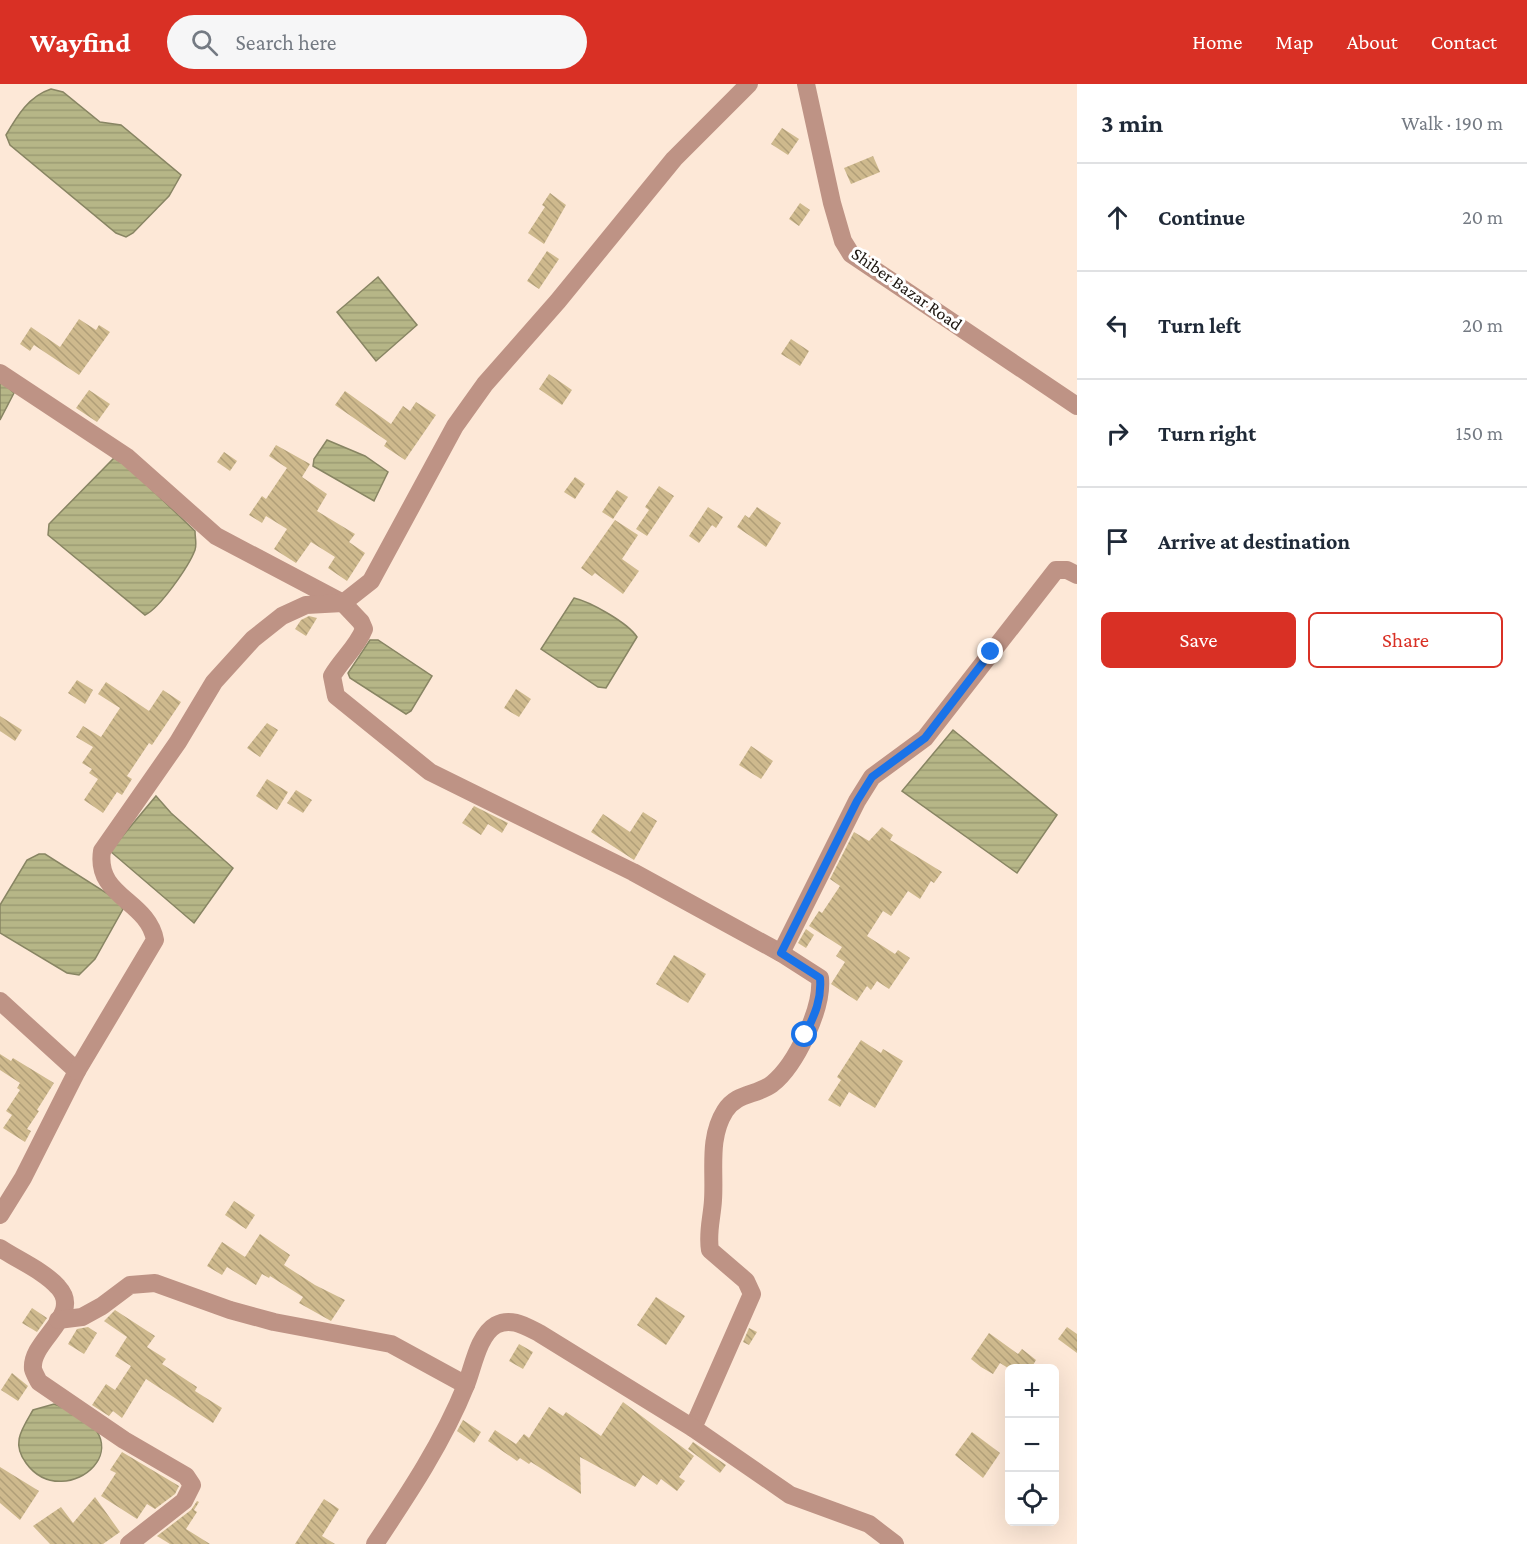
<!DOCTYPE html>
<html lang="en">
<head>
<meta charset="utf-8">
<style>
  body { margin:0; font-family:"Crimson Pro",serif; background:#f6f6f7; color:#1f2937 }
  .controls { position:absolute; right:18px; bottom:18px; display:grid; overflow:hidden; border-radius:9px; box-shadow:0 6px 24px #0002 }
  .controls button { width:54px; height:54px; display:grid; place-items:center; padding:0; border:0; border-bottom:2px solid #e0e1e3; background:#fff; color:#1f2937; font:30px sans-serif }
  .stop { position:absolute; width:18px; height:18px; margin:-14px; border:4px solid #1a73e8; border-radius:50%; background:#fff }
  .stop.end { background:#1a73e8; border-color:#fff; box-shadow:0 2px 6px #0008 }
  .list { margin:0; padding:0; list-style:none }
  h2 { display:flex; justify-content:space-between; align-items:center; height:78px; margin:0; padding:0 24px; font-size:26px }
  h2 small { font-size:20px; font-weight:400; color:#747a83 }
  .list li { display:grid; grid-template-columns:39px 1fr auto; gap:18px; align-items:center; box-sizing:border-box; height:108px; padding:0 24px; border-top:2px solid #e0e1e3 }
  .list b { display:block; font-size:22px; white-space:nowrap }
  .list em { font-size:20px; font-style:normal; color:#747a83 }
  .actions { display:flex; gap:12px; padding:18px 24px }
  .actions a { flex:1; padding:14px 0; border:2px solid #d93025; border-radius:9px; text-align:center; font-size:21px; color:#d93025 }
  .actions .main { background:#d93025; color:#fff }
  .icon { flex:none; width:33px; height:33px; fill:none; stroke:currentColor; stroke-width:2; stroke-linecap:round; stroke-linejoin:round }
  .map { position:relative; flex:none; width:1077px; height:1460px; overflow:hidden }
  header { display:flex; align-items:center; gap:36px; box-sizing:border-box; height:84px; padding:0 30px; background:#d93025; color:#fff }
  header strong { font-size:28px }
  nav { display:flex; gap:33px; margin-inline-start:auto; font-size:21px }
  .search { width:420px; height:54px; background:#f6f6f7; display:flex; align-items:center; gap:15px; box-sizing:border-box; padding:0 21px; border-radius:33px; color:#747a83; font-size:22px }
  main { display:flex }
  aside { flex:1; background:#fff }
  .map>svg:first-child { display:block }
  .water { fill:url(#water-rules); stroke:#888563; stroke-width:1.5 }
  .building { fill:url(#building-back-hatch) }
  .lines { fill:none; stroke-linecap:round; stroke-linejoin:round }
  .minor { stroke:#be9385; stroke-width:18 }
  .route { stroke:#1a73e8; stroke-width:8 }
  .labels { text-anchor:middle; dominant-baseline:central; stroke-width:6; stroke-linejoin:round; paint-order:stroke }
  .street-label { font-size:18px; fill:#1b140e; stroke:#fff }
</style>
</head>
<body>
<header>
<strong>Wayfind</strong>
<div class="search"><svg class="icon" aria-label="search" viewBox="0 0 24 24"><circle cx="10" cy="10" r="6"/><path d="M15 15l6 6"/></svg>Search here</div>
<nav><a>Home</a><a>Map</a><a>About</a><a>Contact</a></nav>
</header>
<main>
<div class="map">
<svg width="1077" height="1460" viewBox="0 0 1077 1460">
  <defs>
    <pattern id="water-rules" width="6" height="5" patternUnits="userSpaceOnUse" patternTransform="scale(1.5)"><rect width="6" height="5" fill="#b6b687"/><path d="M0 2.5h6" fill="none" stroke="#9c9c73"/></pattern>
    <pattern id="building-back-hatch" width="6" height="6" patternUnits="userSpaceOnUse" patternTransform="scale(1.5)"><rect width="6" height="6" fill="#ceb98d"/><path d="M-1 5l2 2M0 0l6 6M5-1l2 2" fill="none" stroke="#b09e78"/></pattern>
  </defs>
  <rect width="100%" height="100%" fill="#fde8d7"/>
  <g class="water">
    <path d="M51,5L63,8L100,38L121,41L181,91L169,112L133,149L126,153L116,149L10,61L6,51C17,32 29,12 51,5Z"/>
    <polygon points="378,193 417,241 376,277 337,228"/>
    <polygon points="0,296 14,309 0,336"/>
    <polygon points="327,356 365,372 388,388 374,417 313,382 314,375"/>
    <path d="M114,374L125,380L195,447C195,453 197,461 195,466C189,482 160,524 145,531L48,451L49,440Z"/>
    <path d="M574,514C591,518 628,539 637,553L606,604L598,603L541,565Z"/>
    <polygon points="370,556 378,556 432,592 411,627 406,630 350,594 348,589"/>
    <polygon points="953,646 1057,731 1017,789 902,707"/>
    <polygon points="156,712 171,729 233,784 194,839 110,767"/>
    <polygon points="39,770 45,770 116,815 123,825 95,875 79,891 67,889 0,849 0,821 27,776"/>
    <path d="M54,1320C158,1354 65,1433 26,1379C11,1359 22,1345 33,1326Z"/>
  </g>
  <g class="building">
    <polygon points="782,44 799,55 788,71 771,60"/>
    <polygon points="873,72 880,88 851,100 844,84"/>
    <polygon points="550,109 566,121 544,160 528,149 545,123 542,121"/>
    <polygon points="800,119 810,126 799,142 789,135"/>
    <polygon points="547,167 559,175 539,205 527,197"/>
    <polygon points="79,235 96,246 99,241 110,248 79,291 34,261 30,267 20,260 31,243 60,263"/>
    <polygon points="791,255 809,267 800,282 781,270"/>
    <polygon points="549,290 572,306 562,321 539,305"/>
    <polygon points="89,306 110,320 97,338 76,324"/>
    <polygon points="345,307 391,340 403,322 410,327 416,318 436,331 405,376 384,362 387,357 335,321"/>
    <polygon points="276,361 310,380 302,393 327,410 317,427 355,450 349,458 365,469 347,497 328,484 335,473 311,458 296,479 274,465 287,445 266,432 262,439 249,431 262,412 266,415 287,384 269,372"/>
    <polygon points="224,368 237,377 230,387 217,378"/>
    <polygon points="575,393 585,400 575,415 564,408"/>
    <polygon points="659,402 674,412 647,452 636,445 649,426 645,423"/>
    <polygon points="617,406 628,413 613,435 602,428"/>
    <polygon points="708,423 723,433 716,444 712,441 699,459 689,452"/>
    <polygon points="757,423 781,439 766,463 737,443 745,431 749,434"/>
    <polygon points="615,436 638,451 622,475 639,487 623,510 595,489 592,492 581,484"/>
    <polygon points="309,532 317,534 306,552 295,545 301,536"/>
    <polygon points="77,596 93,606 85,620 68,609"/>
    <polygon points="106,598 149,627 163,606 181,618 152,661 149,659 127,692 132,695 122,711 117,708 103,729 84,716 98,695 89,689 92,685 82,679 93,663 76,653 83,642 101,653 120,624 98,610"/>
    <polygon points="516,605 531,615 519,633 504,624"/>
    <polygon points="0,632 22,646 15,657 0,647"/>
    <polygon points="267,639 278,646 260,673 247,664"/>
    <polygon points="751,662 773,677 761,695 739,681"/>
    <polygon points="267,695 288,708 277,726 256,712"/>
    <polygon points="296,706 312,716 303,729 287,719"/>
    <polygon points="474,722 508,739 502,749 488,740 481,751 462,739"/>
    <polygon points="643,728 657,737 634,776 591,748 603,730 630,748"/>
    <polygon points="882,743 893,751 890,756 942,788 934,799 931,797 920,815 908,807 891,832 883,827 867,852 895,870 898,866 910,874 889,905 877,897 871,906 867,902 857,917 831,900 845,878 836,872 842,863 809,842 819,827 822,829 840,802 830,795 854,748 869,757"/>
    <polygon points="806,845 814,851 806,864 798,859"/>
    <polygon points="674,871 706,890 688,919 656,900"/>
    <polygon points="861,956 881,969 883,965 903,977 875,1024 849,1008 840,1023 828,1016 841,996 837,993"/>
    <polygon points="0,970 11,977 13,974 54,999 37,1026 39,1027 27,1045 31,1047 25,1058 3,1044 12,1031 6,1027 20,1006 17,1004 20,999 0,986"/>
    <polygon points="234,1117 255,1131 246,1145 225,1131"/>
    <polygon points="260,1150 290,1171 284,1181 315,1201 345,1216 331,1237 299,1219 303,1213 270,1192 269,1194 262,1190 256,1201 227,1183 222,1191 207,1182 222,1158 245,1173"/>
    <polygon points="656,1213 685,1232 666,1261 637,1241"/>
    <polygon points="32,1224 47,1234 37,1248 22,1239"/>
    <polygon points="115,1226 155,1252 147,1263 166,1275 162,1280 197,1303 195,1307 222,1324 213,1339 146,1295 122,1334 113,1327 109,1332 92,1321 106,1300 115,1306 131,1282 115,1272 127,1253 104,1237"/>
    <polygon points="88,1243 97,1249 84,1270 68,1260 77,1245"/>
    <polygon points="1067,1243 1077,1250 1077,1269 1058,1255"/>
    <polygon points="749,1244 757,1248 749,1261 743,1258"/>
    <polygon points="989,1249 1018,1270 1022,1265 1036,1276 1033,1281 1038,1284 1008,1284 1000,1279 993,1290 981,1283 971,1275"/>
    <polygon points="519,1260 533,1268 523,1285 509,1277"/>
    <polygon points="12,1289 28,1302 18,1317 1,1306"/>
    <polygon points="623,1318 694,1372 679,1393 685,1397 677,1407 661,1395 657,1401 643,1391 635,1403 580,1373 581,1410 531,1378 529,1380 520,1374 517,1377 488,1357 495,1346 516,1360 524,1350 529,1354 549,1323 563,1332 566,1328 601,1352"/>
    <polygon points="463,1336 481,1348 474,1359 457,1347"/>
    <polygon points="972,1348 1000,1369 983,1394 955,1371"/>
    <polygon points="693,1358 726,1381 720,1389 688,1365"/>
    <polygon points="122,1368 179,1402 175,1410 155,1425 147,1420 137,1435 101,1412 116,1389 110,1386"/>
    <polygon points="0,1383 39,1407 20,1436 0,1419"/>
    <polygon points="95,1413 120,1448 103,1460 50,1460 33,1442 61,1423 73,1439"/>
    <polygon points="324,1415 339,1425 322,1452 335,1460 295,1460"/>
    <polygon points="197,1417 199,1418 194,1426 197,1428 186,1445 210,1460 170,1460 157,1452 191,1426"/>
  </g>
  <g class="lines">
    <g class="minor">
      <polyline points="806,0 832,119 843,157 851,170 1077,322"/>
      <path d="M0,289L127,373L216,452L343,519L361,538L364,545C357,563 342,575 332,592L336,612L430,688L633,788L781,869L820,894C823,924 796,981 772,1000C756,1012 737,1008 725,1027C708,1054 715,1086 713,1116C712,1134 707,1148 710,1166L746,1197L752,1210L693,1344L790,1411L869,1440L895,1460"/>
      <polyline points="781,869 857,717 872,693 925,654 1056,486 1067,486 1077,491"/>
      <polyline points="0,917 77,987 23,1094 0,1131"/>
      <path d="M77,987L155,856C148,816 95,813 102,767L178,658L214,598L253,555L282,532L306,521L343,519L371,497L455,342L485,300L558,217L674,75L749,0"/>
      <path d="M0,1164C18,1176 44,1187 58,1203C84,1231 30,1256 33,1285C34,1289 37,1294 39,1298L124,1356L186,1392L192,1401L184,1417L129,1460"/>
      <polyline points="58,1236 82,1233 102,1222 130,1201 155,1199 230,1226 274,1238 391,1260 466,1301"/>
      <path d="M375,1460C409,1409 443,1358 466,1301C473,1284 478,1251 496,1241C511,1233 525,1242 539,1249L693,1344"/>
    </g>
  </g>
  <g class="lines">
    <path class="route" d="M805,951C814,932 822,916 820,894L781,869L857,717L872,693L925,654L991,568"/>
  </g>
  <g class="labels">
    <g class="street-label">
      <text transform="translate(907 205) rotate(35)">Shiber Bazar Road</text>
    </g>
  </g>
</svg>
<div class="controls">
<button>+</button>
<button>−</button>
<button><svg class="icon" aria-label="locate" viewBox="0 0 24 24"><circle cx="12" cy="12" r="6"/><path d="M12 2v4M12 18v4M2 12h4M18 12h4"/></svg></button>
</div>
<div class="stop" style="left:805px;top:951px"></div>
<div class="stop end" style="left:991px;top:568px"></div>
</div>
<aside>
<h2>3 min<small>Walk · 190 m</small></h2>
<ul class="list">
<li><svg class="icon" aria-label="ahead" viewBox="0 0 24 24"><path d="M12 20V5M6 11l6-6 6 6"/></svg><div><b>Continue</b></div><em>20 m</em></li>
<li><svg class="icon" aria-label="left" viewBox="0 0 24 24"><path d="M17 20v-9H6M10 6l-5 5 5 5"/></svg><div><b>Turn left</b></div><em>20 m</em></li>
<li><svg class="icon" aria-label="right" viewBox="0 0 24 24"><path d="M7 20v-9h11M14 6l5 5-5 5"/></svg><div><b>Turn right</b></div><em>150 m</em></li>
<li><svg class="icon" aria-label="arrive" viewBox="0 0 24 24"><path d="M6 21V4h12l-3 4 3 4H6"/></svg><div><b>Arrive at destination</b></div></li>
</ul>
<div class="actions"><a class="main">Save</a><a>Share</a></div>
</aside>
</main>
</body>
</html>
